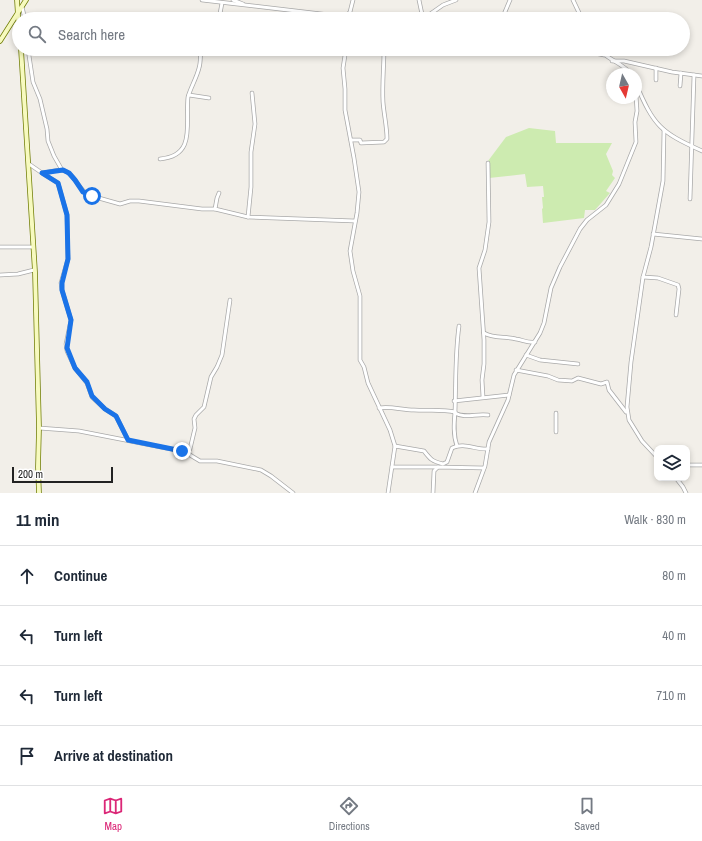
<!DOCTYPE html>
<html lang="en">
<head>
<meta charset="utf-8">
<style>
  body { margin:0; font-family:"Archivo Narrow",sans-serif; background:#f2f2f3; color:#1f2937 }
  .controls { position:absolute; right:12px; bottom:12px; display:grid; overflow:hidden; border-radius:8px; box-shadow:0 2px 6px #0003 }
  .controls button { width:36px; height:36px; display:grid; place-items:center; padding:0; border:0; border-bottom:1px solid #e0e1e3; background:#fff; color:#1f2937; font:20px sans-serif }
  .compass { position:absolute; left:606px; top:68px; width:36px; height:36px; border-radius:50%; background:#fff; box-shadow:0 2px 6px #0003; rotate:172deg }
  .scale { position:absolute; left:12px; bottom:10px; width:101px; box-sizing:border-box; padding-left:4px; border:2px solid #222; border-top:0; font-size:11px; line-height:14px; white-space:nowrap; color:#222; -webkit-text-stroke:3px #fff; paint-order:stroke }
  .stop { position:absolute; width:12px; height:12px; margin:-9px; border:3px solid #1a73e8; border-radius:50%; background:#fff }
  .stop.end { background:#1a73e8; border-color:#fff; box-shadow:0 1px 4px #0008 }
  .list { margin:0; padding:0; list-style:none }
  h2 { display:flex; justify-content:space-between; align-items:center; height:52px; margin:0; padding:0 16px; font-size:17px }
  h2 small { font-size:13px; font-weight:400; color:#747a83 }
  .list li { display:grid; grid-template-columns:26px 1fr auto; gap:12px; align-items:center; box-sizing:border-box; height:60px; padding:0 16px; border-top:1px solid #e0e1e3 }
  .list b { display:block; font-size:15px; white-space:nowrap }
  .list em { font-size:13px; font-style:normal; color:#747a83 }
  .icon { flex:none; width:22px; height:22px; fill:none; stroke:currentColor; stroke-width:2; stroke-linecap:round; stroke-linejoin:round }
  .map { position:relative; flex:none; width:702px; height:493px; overflow:hidden }
  .search { position:absolute; background:#fff; box-shadow:0 2px 6px #0003; left:12px; right:12px; top:12px; height:44px; display:flex; align-items:center; gap:10px; box-sizing:border-box; padding:0 14px; border-radius:22px; color:#747a83; font-size:15px }
  .sheet { height:292px; background:#fff }
  nav { display:flex; justify-content:space-around; align-items:center; box-sizing:border-box; height:56px; border-top:1px solid #e0e1e3; background:#fff; font-size:11px; color:#747a83 }
  nav a { display:grid; justify-items:center; gap:2px }
  nav .on { color:#db2777 }
  .map>svg:first-child { display:block }
  .grass { fill:#cdebb0 }
  .lines { fill:none; stroke-linecap:round; stroke-linejoin:round }
  .street-casing { stroke:#a9a9a9; stroke-width:4.5 }
  .secondary-casing { stroke:#707d05; stroke-width:5.5 }
  .street { stroke:#fff; stroke-width:3 }
  .secondary { stroke:#f7fabf; stroke-width:4 }
  .route { stroke:#1a73e8; stroke-width:5 }
</style>
</head>
<body>
<div class="map">
<svg width="702" height="493" viewBox="0 0 702 493">
  <rect width="100%" height="100%" fill="#f2efe9"/>
  <polygon class="grass" points="529,128 555,131 556,143 612,143 606,154 613,171 612,175 615,178 606,191 610,193 595,210 585,210 584,218 543,223 542,209 543,208 542,197 544,197 543,186 527,187 525,174 489,178 488,161 506,137"/>
  <g class="lines">
    <g class="street-casing">
      <g id="street">
        <polyline points="202,0 364,19"/>
        <polyline points="233,0 243,4"/>
        <polyline points="419,0 423,19"/>
        <polyline points="573,0 582,19"/>
        <polyline points="22,7 25,19"/>
        <polyline points="345,17 350,12 353,0"/>
        <polyline points="219,19 222,3"/>
        <polyline points="423,19 443,5 456,0"/>
        <polyline points="502,19 510,0"/>
        <polyline points="28,49 33,82 40,99 47,129 48,141 54,156 62,170"/>
        <polyline points="346,49 343,68 345,89 345,110 354,158 359,192 357,213 350,251 353,271 360,296 360,360 364,367 368,383 390,430 395,446"/>
        <polyline points="576,49 604,55"/>
        <path d="M598,49C607,59 624,64 631,74"/>
        <polyline points="612,61 624,61 672,72 702,76"/>
        <polyline points="656,80 656,68"/>
        <path d="M636,84C654,126 660,132 702,151"/>
        <polyline points="680,86 681,73"/>
        <polyline points="189,95 209,98"/>
        <path d="M351,140H360L361,143L384,142L387,139C387,127 384,115 383,102C382,84 384,67 384,49"/>
        <path d="M160,159C197,156 185,123 188,97C190,89 197,77 199,68C201,62 200,55 201,49"/>
        <path d="M29,164L42,173C48,173 54,170 60,170C73,170 78,189 88,195L120,204L130,201H139L202,209H215"/>
        <polyline points="42,173 58,183 67,215 68,259 61,283 62,290 71,320 66,344 67,351 75,368 87,383 92,397 105,409 116,416 128,440"/>
        <polyline points="219,193 217,198 215,209 248,217 355,221"/>
        <polyline points="690,199 694,75"/>
        <polyline points="248,217 251,187 251,152 255,124 252,93"/>
        <polyline points="653,234 702,239"/>
        <polyline points="0,247 33,247"/>
        <polyline points="0,275 18,274 34,270"/>
        <polyline points="643,277 658,278 678,285 679,289 676,315"/>
        <path d="M484,333C494,339 505,336 516,339C523,340 527,343 535,342"/>
        <polyline points="526,355 540,360 578,364"/>
        <polyline points="516,370 548,376 558,380 572,381 578,378 601,384 607,382 609,390 626,412"/>
        <polyline points="483,397 482,380 484,364 484,340 479,268 485,250 489,222 488,163"/>
        <polyline points="454,401 509,395"/>
        <path d="M379,408C391,406 402,410 414,410C428,411 441,409 455,412"/>
        <path d="M455,413C465,419 477,413 488,415"/>
        <polyline points="556,413 556,432"/>
        <polyline points="39,428 79,431 176,450 185,452 200,461 217,461 261,470 271,476 293,493"/>
        <path d="M457,446C453,435 454,423 455,412C456,383 455,355 459,326"/>
        <polyline points="190,449 195,428 194,419 196,415 204,407 211,377 217,367 222,355 230,300"/>
        <polyline points="657,457 642,441 629,420 627,407 631,362 643,277 651,247 663,181 664,130"/>
        <polyline points="687,465 702,465"/>
        <polyline points="392,467 438,467"/>
        <polyline points="676,478 683,487 686,493"/>
        <path d="M388,493L395,446L424,451C431,460 432,461 443,464L447,462L452,448C464,442 476,450 488,449"/>
        <polyline points="433,493 434,471 438,467 484,468"/>
        <polyline points="475,493 485,466 489,442 508,400 514,375 540,333 544,323 551,288 560,267 580,229 587,220 606,205 619,184 636,142 635,122 637,111 636,95"/>
      </g>
    </g>
    <g class="secondary-casing">
      <g id="secondary">
        <polyline points="17,0 19,32"/>
        <polyline points="0,41 26,0"/>
        <polyline points="21,49 35,272 39,428 38,467 39,493"/>
      </g>
    </g>
    <use href="#street" class="street"/>
    <use href="#secondary" class="secondary"/>
  </g>
  <g class="lines">
    <polyline class="route" points="92,196 83,192 75,180 69,173 63,170 42,173 58,183 67,215 68,259 62,283 62,290 71,320 67,348 75,368 87,382 92,396 105,409 116,416 128,440 182,451"/>
  </g>
</svg>
<div class="controls">
<button><svg class="icon" aria-label="layers" viewBox="0 0 24 24"><path d="M12 4l9 5-9 5-9-5zM3 14l9 5 9-5"/></svg></button>
</div>
<svg class="compass" viewBox="-18 -18 36 36"><path d="M0-13l5 13h-10z" fill="#e53935"/><path d="M0 13l5-13h-10z" fill="#747a83"/></svg>
<div class="scale">200 m</div>
<div class="stop" style="left:92px;top:196px"></div>
<div class="stop end" style="left:182px;top:451px"></div>
<div class="search"><svg class="icon" aria-label="search" viewBox="0 0 24 24"><circle cx="10" cy="10" r="6"/><path d="M15 15l6 6"/></svg>Search here</div>
</div>
<section class="sheet">
<h2>11 min<small>Walk · 830 m</small></h2>
<ul class="list">
<li><svg class="icon" aria-label="ahead" viewBox="0 0 24 24"><path d="M12 20V5M6 11l6-6 6 6"/></svg><div><b>Continue</b></div><em>80 m</em></li>
<li><svg class="icon" aria-label="left" viewBox="0 0 24 24"><path d="M17 20v-9H6M10 6l-5 5 5 5"/></svg><div><b>Turn left</b></div><em>40 m</em></li>
<li><svg class="icon" aria-label="left" viewBox="0 0 24 24"><path d="M17 20v-9H6M10 6l-5 5 5 5"/></svg><div><b>Turn left</b></div><em>710 m</em></li>
<li><svg class="icon" aria-label="arrive" viewBox="0 0 24 24"><path d="M6 21V4h12l-3 4 3 4H6"/></svg><div><b>Arrive at destination</b></div></li>
</ul>
</section>
<nav>
<a class="on"><svg class="icon" aria-label="map" viewBox="0 0 24 24"><path d="M3 6l6-2 6 2 6-2v14l-6 2-6-2-6 2zM9 4v14M15 6v14"/></svg>Map</a>
<a><svg class="icon" aria-label="directions" viewBox="0 0 24 24"><path d="M12 3l9 9-9 9-9-9zM9 14v-3h6M13 9l2 2-2 2"/></svg>Directions</a>
<a><svg class="icon" aria-label="saved" viewBox="0 0 24 24"><path d="M7 4h10v16l-5-4-5 4z"/></svg>Saved</a>
</nav>
</body>
</html>
